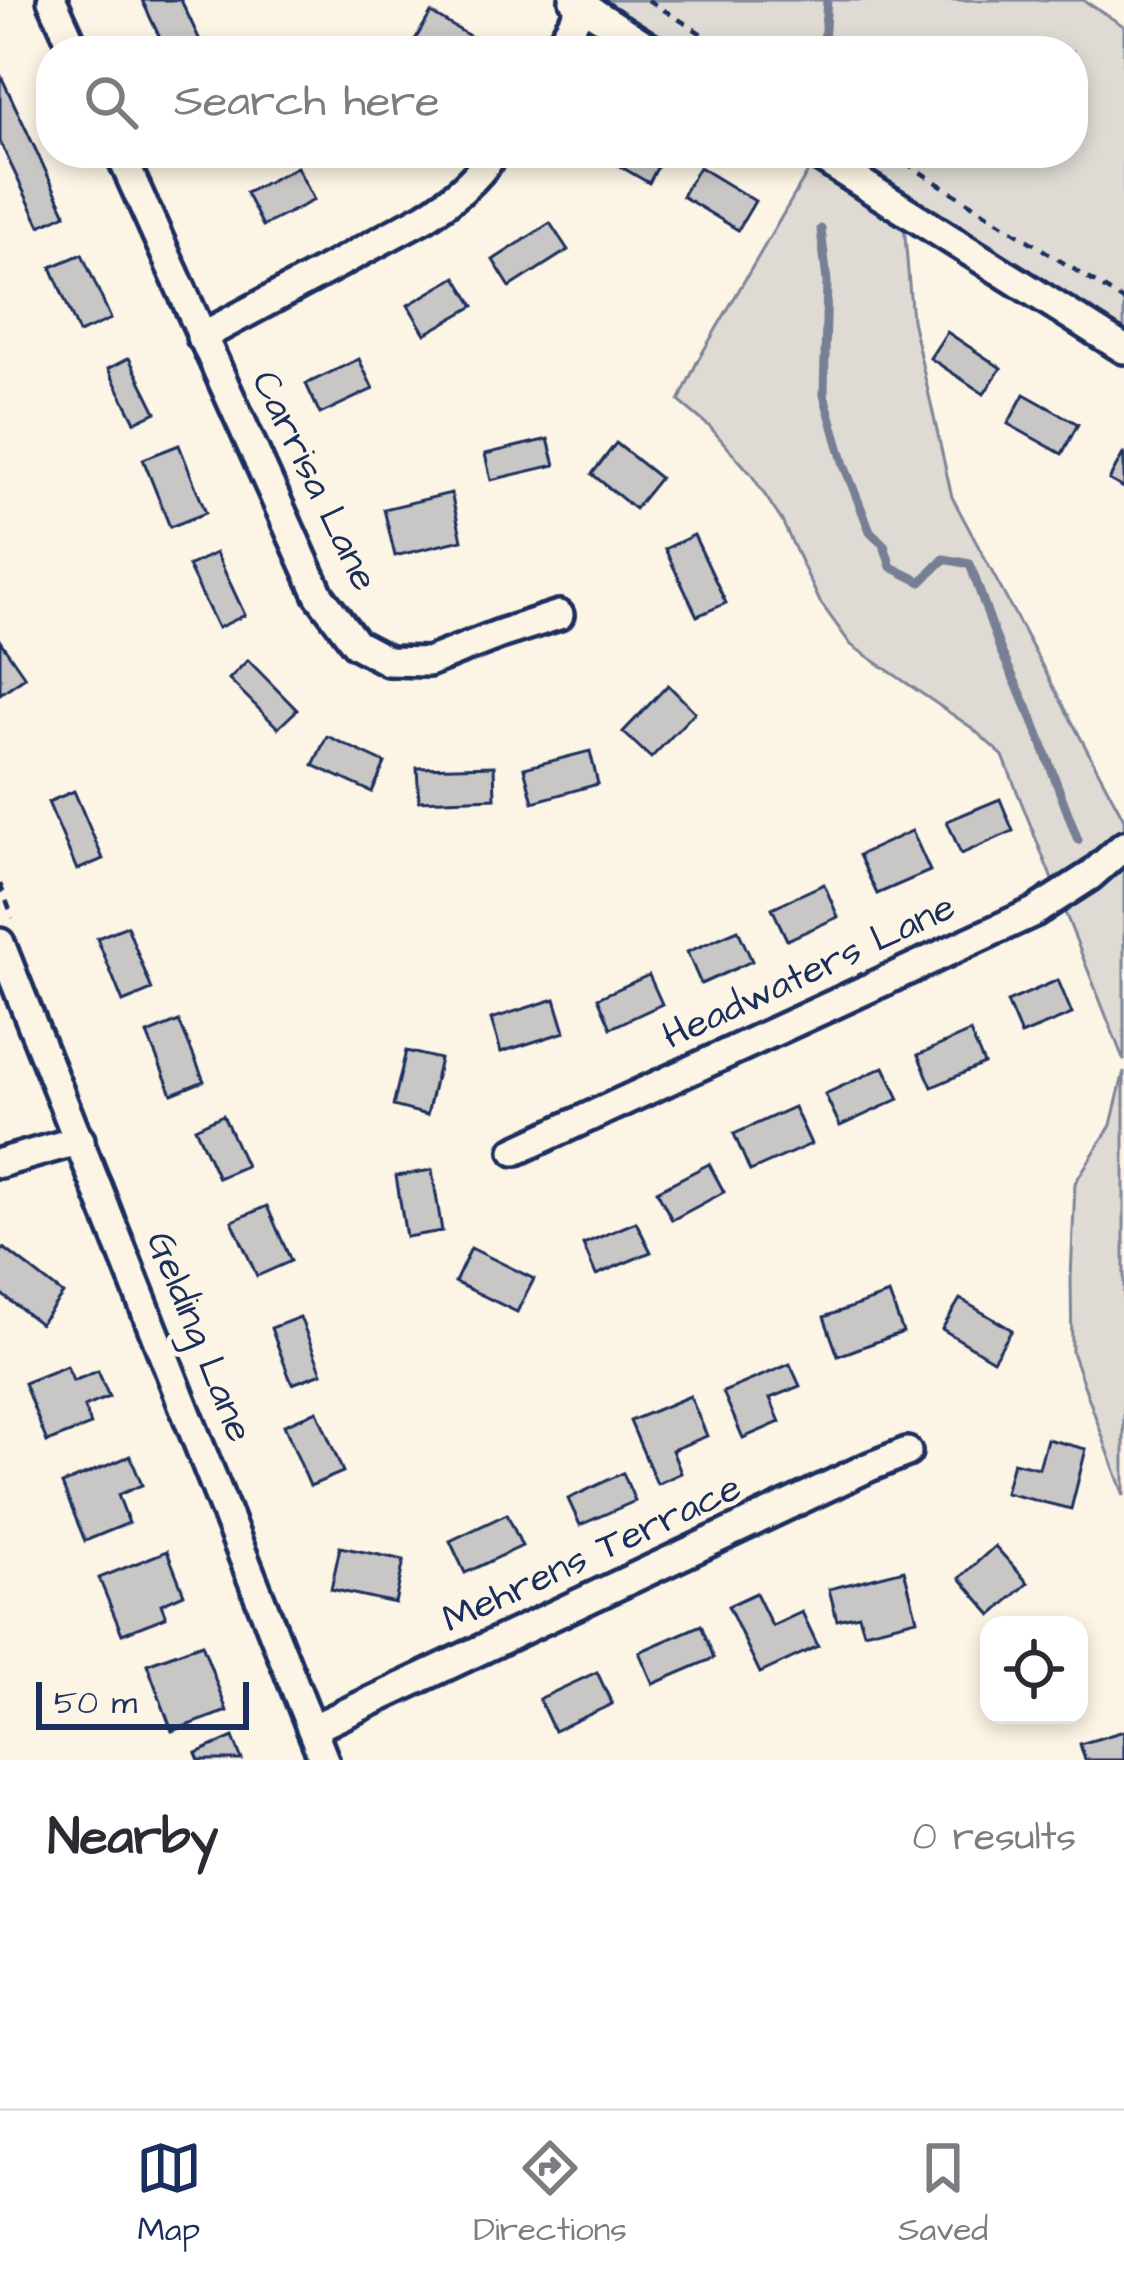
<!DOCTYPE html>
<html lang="en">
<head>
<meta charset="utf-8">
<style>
  body { margin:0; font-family:"Architects Daughter",sans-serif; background:#f7f7f7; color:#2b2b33 }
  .controls { position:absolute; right:36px; bottom:36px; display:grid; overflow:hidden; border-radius:24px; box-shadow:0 6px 18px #0003 }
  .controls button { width:108px; height:108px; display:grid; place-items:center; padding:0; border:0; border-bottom:3px solid #e1e1e2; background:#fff; color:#2b2b33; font:60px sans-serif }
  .scale { position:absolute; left:36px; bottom:30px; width:213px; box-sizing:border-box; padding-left:12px; border:6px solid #1b2f5e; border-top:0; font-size:33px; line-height:42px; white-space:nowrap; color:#1b2f5e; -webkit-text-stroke:9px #fcf5e5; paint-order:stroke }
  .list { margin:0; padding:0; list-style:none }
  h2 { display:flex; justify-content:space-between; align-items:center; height:156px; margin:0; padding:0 48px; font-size:51px }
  h2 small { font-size:39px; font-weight:400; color:#7c7c81 }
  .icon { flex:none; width:66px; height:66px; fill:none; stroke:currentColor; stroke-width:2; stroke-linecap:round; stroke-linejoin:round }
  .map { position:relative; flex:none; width:1124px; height:1760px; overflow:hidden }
  .search { position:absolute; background:#fff; box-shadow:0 6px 18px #0003; left:36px; right:36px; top:36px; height:132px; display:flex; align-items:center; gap:30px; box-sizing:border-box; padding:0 42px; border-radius:48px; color:#7c7c81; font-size:45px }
  .sheet { height:348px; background:#fff }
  nav { display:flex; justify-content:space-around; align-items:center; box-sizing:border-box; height:168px; border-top:3px solid #e1e1e2; background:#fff; font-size:33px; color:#7c7c81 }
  nav a { display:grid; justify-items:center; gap:6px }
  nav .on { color:#1b2f5e }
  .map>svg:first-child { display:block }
  .green { fill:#dfdbd4; stroke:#7d8599; stroke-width:3 }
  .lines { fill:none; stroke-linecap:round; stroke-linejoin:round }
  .stream { stroke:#767f94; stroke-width:9 }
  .building { fill:#c8c7c6; stroke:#1b2f5e; stroke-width:3 }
  .minor-casing { stroke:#1b2f5e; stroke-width:36 }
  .path { stroke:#1b2f5e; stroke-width:4.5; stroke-dasharray:9 9; stroke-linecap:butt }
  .minor { stroke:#fcf5e5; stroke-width:27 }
  .labels { text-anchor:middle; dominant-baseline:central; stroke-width:10; stroke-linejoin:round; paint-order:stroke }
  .street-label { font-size:39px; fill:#1b2f5e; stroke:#fcf5e5 }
</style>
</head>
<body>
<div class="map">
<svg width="1124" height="1760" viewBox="0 0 1124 1760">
  <rect width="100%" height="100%" fill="#fcf5e5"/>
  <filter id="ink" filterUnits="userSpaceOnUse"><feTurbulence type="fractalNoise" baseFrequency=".00833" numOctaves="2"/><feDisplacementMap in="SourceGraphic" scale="24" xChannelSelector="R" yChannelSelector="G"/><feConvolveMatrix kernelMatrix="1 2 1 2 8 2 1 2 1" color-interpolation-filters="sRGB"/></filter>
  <g filter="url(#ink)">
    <g class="green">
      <polygon points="574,0 1083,0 1124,26 1124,349 903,211 912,320 952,497 1124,819 1124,1061 1003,756 972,728 851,645 820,602 782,521 751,474 710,427 679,401 697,362 817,156 815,153 1073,153 1073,51 654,51"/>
      <polygon points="1124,1071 1124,1496 1072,1352 1071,1279 1075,1183 1111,1125"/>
    </g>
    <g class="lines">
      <g class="stream">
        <polyline points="824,43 827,0"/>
        <polyline points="821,229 827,281 824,395 844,465 870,531 884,545 891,567 921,582 944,559 970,564 1000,649 1032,718 1078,840"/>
      </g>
    </g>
    <g class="building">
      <polygon points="142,0 181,0 205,51 166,51"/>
      <polygon points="431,13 493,50 493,51 426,51 413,43"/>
      <polygon points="0,74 66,214 40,226 0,142"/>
      <polygon points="597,153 665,153 649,183"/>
      <polygon points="297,167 314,200 263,226 246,193"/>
      <polygon points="699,167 755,201 738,230 682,196"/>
      <polygon points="550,223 568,250 510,287 493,260"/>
      <polygon points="82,254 111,319 79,333 51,267"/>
      <polygon points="456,277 474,306 425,334 408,305"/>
      <polygon points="947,332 1001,368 984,394 930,358"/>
      <polygon points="129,358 156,412 135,422 108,369"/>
      <polygon points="359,359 373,389 320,414 306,384"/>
      <polygon points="1024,394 1078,424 1062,454 1008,424"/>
      <polygon points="548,439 555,465 491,480 485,454"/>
      <polygon points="616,443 660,478 635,509 592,474"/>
      <polygon points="179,445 206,513 170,527 143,459"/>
      <polygon points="1123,454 1124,454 1124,488 1109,480"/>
      <polygon points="451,493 462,540 395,556 384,509"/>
      <polygon points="694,535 726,603 697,616 665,549"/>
      <polygon points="216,553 245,615 218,628 188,566"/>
      <polygon points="0,641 25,677 0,694"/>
      <polygon points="248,660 297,710 278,728 229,679"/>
      <polygon points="668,685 695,712 651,758 623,732"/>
      <polygon points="327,736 385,763 372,792 313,765"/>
      <polygon points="590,751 598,784 533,802 524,768"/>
      <polygon points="494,766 495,798 419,801 417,768"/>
      <polygon points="74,791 103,859 77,870 48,802"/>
      <polygon points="1000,799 1013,831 961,854 947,821"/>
      <polygon points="912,831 930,871 877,894 859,855"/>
      <polygon points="824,884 838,917 787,940 772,908"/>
      <polygon points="127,926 152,990 123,1002 97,938"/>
      <polygon points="738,930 752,961 701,984 687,952"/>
      <polygon points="649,975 662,1004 611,1028 598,998"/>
      <polygon points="1058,980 1072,1014 1021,1035 1007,1002"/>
      <polygon points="555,999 565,1032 501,1052 491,1019"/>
      <polygon points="179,1021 204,1081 172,1094 147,1034"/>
      <polygon points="970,1032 984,1064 932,1087 918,1055"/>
      <polygon points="406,1051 440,1059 427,1115 393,1106"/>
      <polygon points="884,1067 899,1099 840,1126 825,1094"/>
      <polygon points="794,1107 811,1144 750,1171 734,1134"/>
      <polygon points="223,1115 246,1166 218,1178 195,1128"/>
      <polygon points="709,1164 724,1192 672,1220 657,1191"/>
      <polygon points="432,1170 442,1231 406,1237 396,1176"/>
      <polygon points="267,1206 291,1261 257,1276 232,1221"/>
      <polygon points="636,1222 651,1252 596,1275 583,1244"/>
      <polygon points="4,1248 63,1294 40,1324 0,1293 0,1253"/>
      <polygon points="471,1248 534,1279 517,1312 455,1282"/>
      <polygon points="889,1294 903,1332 838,1356 824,1317"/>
      <polygon points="960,1299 1012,1330 993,1360 942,1329"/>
      <polygon points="300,1317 322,1373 292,1384 271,1328"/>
      <polygon points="790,1364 800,1386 770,1398 780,1422 743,1438 723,1392"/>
      <polygon points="67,1366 73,1381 98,1371 109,1397 84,1407 91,1425 47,1442 24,1383"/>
      <polygon points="690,1396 707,1436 672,1450 681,1473 657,1484 630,1421"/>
      <polygon points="317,1411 343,1472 310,1486 284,1425"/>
      <polygon points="1047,1439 1086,1449 1071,1509 1005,1493 1013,1462 1039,1468"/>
      <polygon points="130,1456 142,1485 118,1495 129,1523 85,1541 62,1484"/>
      <polygon points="623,1473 635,1501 580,1525 568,1499"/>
      <polygon points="507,1514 522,1546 465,1573 450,1541"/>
      <polygon points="995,1546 1028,1583 992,1615 960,1578"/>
      <polygon points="340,1547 404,1560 395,1603 331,1589"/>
      <polygon points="167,1551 184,1594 161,1604 166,1617 122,1634 99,1578"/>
      <polygon points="904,1570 917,1619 864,1632 859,1615 837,1620 829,1589"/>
      <polygon points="756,1593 772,1626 802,1612 818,1646 760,1673 728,1606"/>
      <polygon points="701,1625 714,1658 653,1684 639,1652"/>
      <polygon points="202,1644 227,1711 172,1731 147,1664"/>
      <polygon points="597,1672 612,1704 554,1731 539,1699"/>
      <polygon points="1124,1731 1124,1760 1085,1760 1080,1744"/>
      <polygon points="233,1737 242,1760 199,1760 196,1753"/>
    </g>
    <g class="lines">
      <g class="minor-casing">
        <g id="minor">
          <polyline points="52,0 75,51"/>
          <polyline points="574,0 654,51"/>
          <polyline points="556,51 583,6"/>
          <polyline points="120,153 319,595 356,644 388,661 428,662 500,634 559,615"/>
          <polyline points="814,153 1124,349"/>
          <path d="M201,337L425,217C453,199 475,181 494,153"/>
          <polyline points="0,943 324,1760"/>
          <polyline points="515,1151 1034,912 1090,876 1124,846"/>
          <polyline points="0,1163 80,1140"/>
          <polyline points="312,1729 869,1467 907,1452"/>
        </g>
      </g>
      <g class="path">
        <polyline points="648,0 729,51"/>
        <polyline points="890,153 1124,301"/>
        <polyline points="0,884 13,918"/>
      </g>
      <use href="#minor" class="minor"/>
    </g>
  </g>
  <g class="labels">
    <g class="street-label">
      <text transform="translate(314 481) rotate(64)">Carrisa Lane</text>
      <text transform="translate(809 972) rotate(-25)">Headwaters Lane</text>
      <text transform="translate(199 1337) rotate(68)">Gelding Lane</text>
      <text transform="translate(592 1554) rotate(-25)">Mehrens Terrace</text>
    </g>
  </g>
</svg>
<div class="controls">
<button><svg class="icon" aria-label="locate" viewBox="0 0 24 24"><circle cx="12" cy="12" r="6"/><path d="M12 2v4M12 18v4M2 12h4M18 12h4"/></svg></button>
</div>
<div class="scale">50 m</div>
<div class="search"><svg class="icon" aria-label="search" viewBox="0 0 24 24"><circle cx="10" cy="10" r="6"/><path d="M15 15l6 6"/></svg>Search here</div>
</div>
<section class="sheet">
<h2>Nearby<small>0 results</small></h2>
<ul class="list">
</ul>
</section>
<nav>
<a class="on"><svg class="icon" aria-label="map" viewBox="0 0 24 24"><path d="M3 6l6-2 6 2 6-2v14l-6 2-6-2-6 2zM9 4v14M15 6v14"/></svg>Map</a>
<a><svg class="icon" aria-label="directions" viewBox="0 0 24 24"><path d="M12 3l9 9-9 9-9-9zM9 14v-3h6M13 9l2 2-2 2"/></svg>Directions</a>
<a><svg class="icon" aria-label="saved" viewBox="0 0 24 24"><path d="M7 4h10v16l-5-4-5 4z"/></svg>Saved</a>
</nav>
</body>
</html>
